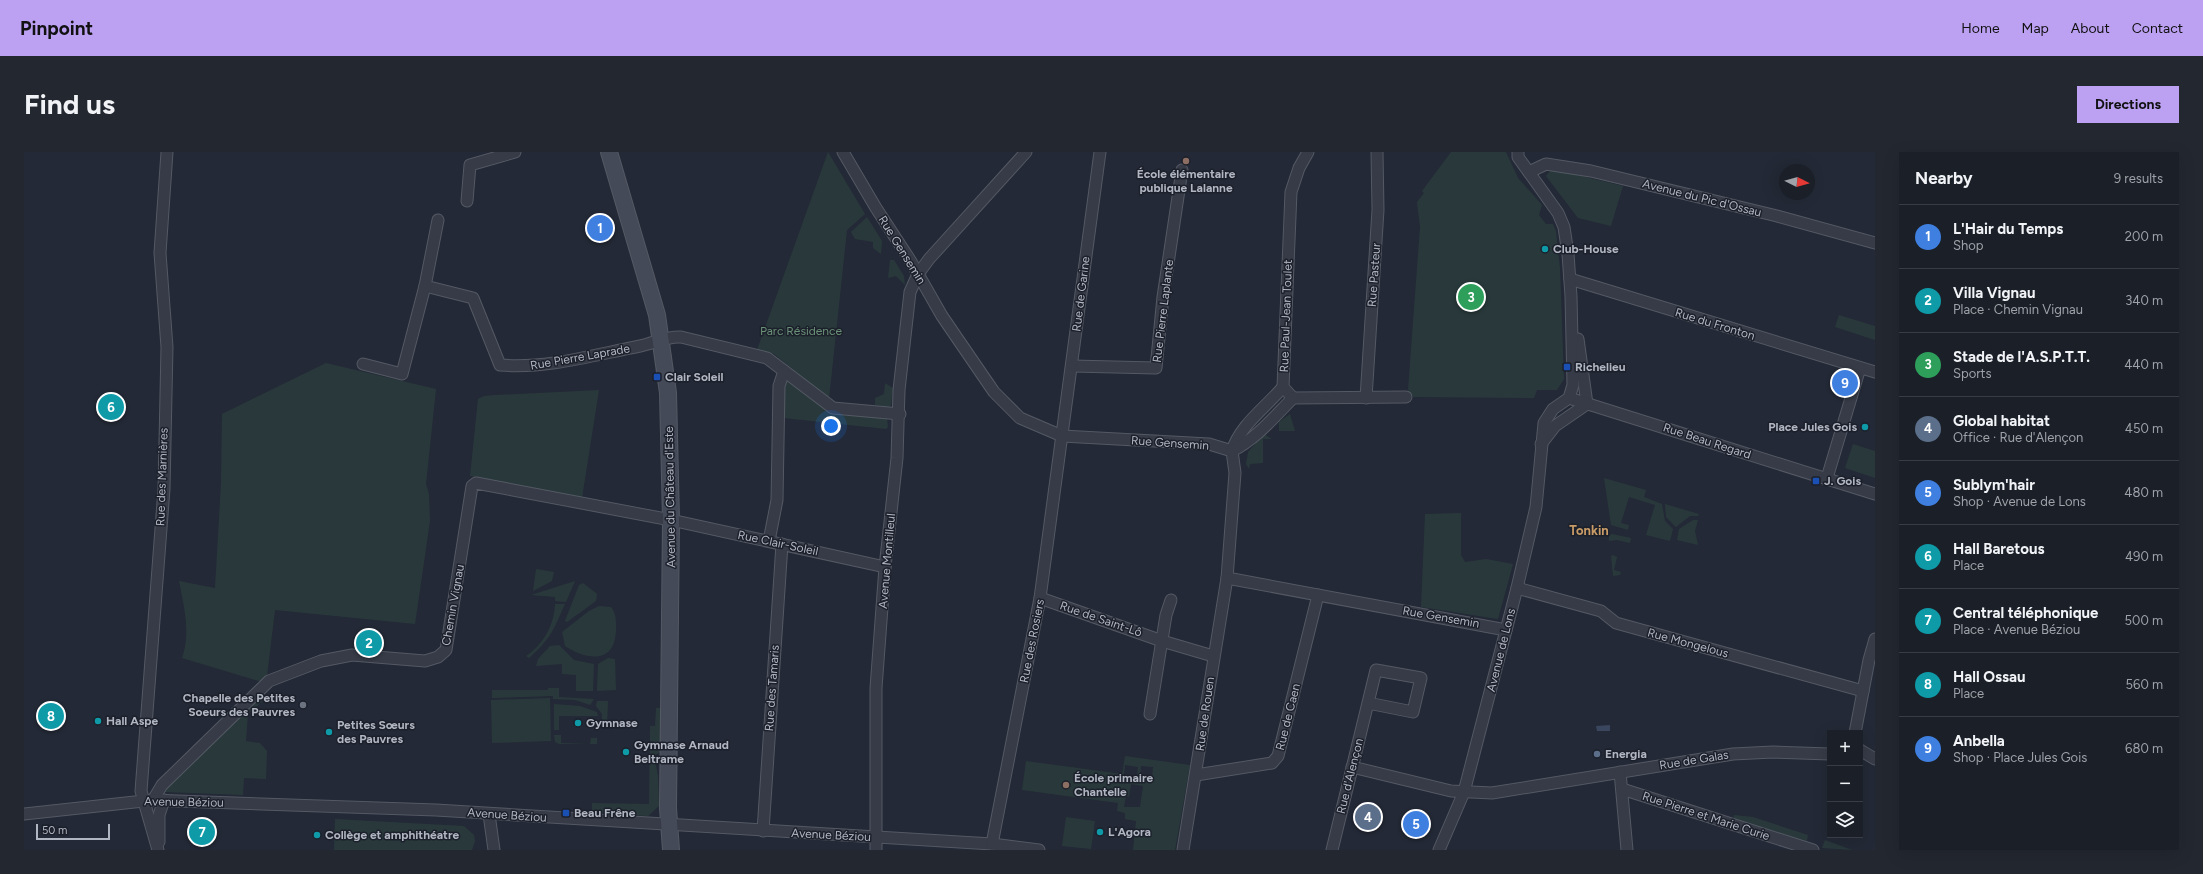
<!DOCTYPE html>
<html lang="en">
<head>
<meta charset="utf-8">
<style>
  body { margin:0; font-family:Figtree,sans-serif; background:#232730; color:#f1f3f6 }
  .controls { position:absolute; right:12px; bottom:12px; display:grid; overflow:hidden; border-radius:0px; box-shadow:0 4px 16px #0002 }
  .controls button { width:36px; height:36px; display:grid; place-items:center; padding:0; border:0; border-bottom:1px solid #383d45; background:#1a1f28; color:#f1f3f6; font:20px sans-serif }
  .compass { position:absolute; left:1755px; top:12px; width:36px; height:36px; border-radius:50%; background:#1a1f28; box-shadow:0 4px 16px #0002; rotate:96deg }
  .scale { position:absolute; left:12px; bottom:10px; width:74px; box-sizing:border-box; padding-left:4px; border:2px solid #b1b6c3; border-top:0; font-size:11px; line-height:14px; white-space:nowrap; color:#b1b6c3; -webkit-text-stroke:3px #1c202b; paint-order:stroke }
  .you { position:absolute; left:807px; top:274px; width:14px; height:14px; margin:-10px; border:3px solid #fff; border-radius:50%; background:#1a73e8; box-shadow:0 0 0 6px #1a73e833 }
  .badge { display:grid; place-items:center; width:26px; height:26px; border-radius:50%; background:#bca0f2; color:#fff; font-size:13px; font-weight:700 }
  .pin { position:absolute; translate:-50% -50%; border:2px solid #fff; box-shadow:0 1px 4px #0006 }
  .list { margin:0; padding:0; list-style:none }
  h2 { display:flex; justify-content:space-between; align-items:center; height:52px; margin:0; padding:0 16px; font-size:17px }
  h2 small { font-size:13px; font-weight:400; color:#9fa2a8 }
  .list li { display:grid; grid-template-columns:26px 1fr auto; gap:12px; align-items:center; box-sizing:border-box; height:64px; padding:0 16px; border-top:1px solid #383d45 }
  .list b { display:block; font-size:15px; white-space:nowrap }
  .list p { margin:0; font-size:13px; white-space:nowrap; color:#9fa2a8 }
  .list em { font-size:13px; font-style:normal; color:#9fa2a8 }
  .icon { flex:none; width:22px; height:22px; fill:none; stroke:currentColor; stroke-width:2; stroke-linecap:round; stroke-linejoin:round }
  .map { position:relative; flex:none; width:1851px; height:698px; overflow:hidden; border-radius:0px }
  header { display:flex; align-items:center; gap:24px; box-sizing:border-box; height:56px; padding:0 20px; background:#bca0f2; color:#111 }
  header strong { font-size:19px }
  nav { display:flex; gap:22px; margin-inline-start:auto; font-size:14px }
  .intro { display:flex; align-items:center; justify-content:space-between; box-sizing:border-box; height:96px; padding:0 24px }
  h1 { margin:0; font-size:28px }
  .button { padding:10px 18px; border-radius:0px; background:#bca0f2; color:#111; font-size:14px; font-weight:700 }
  main { display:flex; gap:24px; padding:0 24px }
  aside { flex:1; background:#1a1f28; border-radius:0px; box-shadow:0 4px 16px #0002 }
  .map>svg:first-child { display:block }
  .green { fill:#29393b; fill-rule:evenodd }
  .water { fill:#3a455e }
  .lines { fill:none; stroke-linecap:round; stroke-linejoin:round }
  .street-casing { stroke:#545964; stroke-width:13 }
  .secondary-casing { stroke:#545964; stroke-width:18 }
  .street { stroke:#363b47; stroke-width:11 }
  .secondary { stroke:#454a59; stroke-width:16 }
  .education-dot { fill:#8d6e63; stroke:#1c202b; stroke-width:1.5 }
  .culture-dot { fill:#0f9aa8; stroke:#1c202b; stroke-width:1.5 }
  .transit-dot { fill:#1a4fb4; stroke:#1c202b; stroke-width:1.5 }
  .worship-dot { fill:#6b7280; stroke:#1c202b; stroke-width:1.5 }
  .service-dot { fill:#5c6f8a; stroke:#1c202b; stroke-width:1.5 }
  .labels { text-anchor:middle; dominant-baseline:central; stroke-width:3; stroke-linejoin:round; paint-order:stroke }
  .poi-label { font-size:12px; font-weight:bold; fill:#b1b6c3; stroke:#1c202b; text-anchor:start }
  .street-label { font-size:12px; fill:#b1b6c3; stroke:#1c202b }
  .park-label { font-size:12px; fill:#6b9178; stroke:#1c202b }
  .neighbourhood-label { font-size:13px; font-weight:bold; fill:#c89b67; stroke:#1c202b }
</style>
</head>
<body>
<header>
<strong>Pinpoint</strong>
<nav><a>Home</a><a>Map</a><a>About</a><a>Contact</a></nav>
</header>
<div class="intro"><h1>Find us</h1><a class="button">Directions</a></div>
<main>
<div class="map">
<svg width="1851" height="698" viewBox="0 0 1851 698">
  <rect width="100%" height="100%" fill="#232936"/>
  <g class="green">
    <polygon points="804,0 841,62 823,78 805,247 750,202 733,198"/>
    <polygon points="1427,0 1482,0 1494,26 1518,53 1515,63 1522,72 1529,72 1532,79 1536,116 1540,227 1533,238 1513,238 1510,246 1389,245 1384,238 1396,75 1393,50 1400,41 1398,39"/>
    <polygon points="1528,17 1599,34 1587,74 1554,66 1522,24"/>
    <polygon points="843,65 858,89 857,102 849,96 849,90 831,87 827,80"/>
    <polygon points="866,108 870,108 880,124 881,133 872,124 864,126"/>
    <polygon points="1815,163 1851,174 1851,188 1811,175"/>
    <path d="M302,211L412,237L402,332L405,342L406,369L391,472L251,458L243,524L238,530L158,506C167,481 160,455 155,429L191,436L197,331L198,262Z"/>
    <polygon points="764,228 795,252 863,266 864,275 862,277 760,266 761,233"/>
    <polygon points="861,231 869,236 867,253 865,255 851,253 851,246 860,242"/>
    <polygon points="575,238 558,346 446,324 454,247 460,244 471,243"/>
    <polygon points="1266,262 1271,279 1255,279 1255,270"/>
    <polygon points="1240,282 1248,287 1239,287 1239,311 1226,312 1225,317 1222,312 1224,300"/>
    <polygon points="1829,292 1851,299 1851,326 1821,316"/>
    <polygon points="1580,326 1622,338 1620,345 1638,352 1641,369 1649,377 1646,389 1622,383 1631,353 1605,345 1597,371 1605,373 1604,378 1587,373"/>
    <polygon points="1641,352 1675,362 1674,364 1666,364 1652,375 1642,365"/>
    <polygon points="1437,361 1437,403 1441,410 1462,407 1489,412 1474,467 1397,455 1401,362"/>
    <polygon points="1669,368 1674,368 1671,379 1674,393 1653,388 1655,377"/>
    <polygon points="1588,382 1607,386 1606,391 1593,388 1585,389 1585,384"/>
    <polygon points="1589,403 1593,405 1590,418 1597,420 1596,423 1589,424 1587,404"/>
    <polygon points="512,417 530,420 528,429 509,439"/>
    <polygon points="551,429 542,450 531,449 531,445 507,443"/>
    <polygon points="559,431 573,442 572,449 543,470 541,469 555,433"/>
    <path d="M531,452H541C529,479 527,486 505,506L502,504C520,492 530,473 531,452Z"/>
    <path d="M575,454L587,455C592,462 592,468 592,476C592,512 564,509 541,494L538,480L565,459Z"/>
    <polygon points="535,493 550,508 570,512 569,539 552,539 552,523 538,522 538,512 512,514 514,507 526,494"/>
    <polygon points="584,506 591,507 592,538 573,539 574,512"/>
    <polygon points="524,536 535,536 535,545 570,547 566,553 551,548 529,547 529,544 468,546 468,538 524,538"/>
    <polygon points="236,542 241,547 224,562 222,589 236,591 243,599 242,627 220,626 219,643 141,640 141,637"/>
    <polygon points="526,546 527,589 468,591 467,548"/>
    <polygon points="573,549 584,549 583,574 577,574 578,562 572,554"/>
    <polygon points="530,552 556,554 573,560 574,564 535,564 535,578 530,578"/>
    <polygon points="632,556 636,556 636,600 630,604 634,624 635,654 624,664 568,660 568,651 625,652 626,574 631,574"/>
    <polygon points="530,583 537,583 537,591 566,592 567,586 573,586 573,592 535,592 531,590"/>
    <path d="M1101,604L1166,613L1151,698H1109L1112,669L1101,667V661L1093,659L1094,651L998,638L1002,609L1098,622ZM1101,613L1114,615L1113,625L1100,623ZM1117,614L1129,615L1128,627L1116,625ZM1107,632L1119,634L1116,655H1100L1102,644L1105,645Z"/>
    <polygon points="1710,663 1729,665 1784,683 1783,689 1709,667"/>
    <polygon points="1042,665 1071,669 1067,697 1038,694"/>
    <polygon points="311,667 440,674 450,683 451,689 448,698 310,698"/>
    <polygon points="1801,688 1828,698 1798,696"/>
  </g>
  <polygon class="water" points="1586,573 1586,579 1573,579 1572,574"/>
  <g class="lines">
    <g class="street-casing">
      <g id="street">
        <polyline points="819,0 852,56 886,108 918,164 970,240 996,266 1038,284 1185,292 1208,299 1211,321 1203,426 1482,478"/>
        <polyline points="1505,20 1522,12 1567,19 1753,64 1851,91"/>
        <polyline points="443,49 446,13 491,0"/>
        <path d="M414,68L401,134L449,146L476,213C523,217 569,203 616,194C630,191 643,184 657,185L743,206L809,256L876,262"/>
        <polyline points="1546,127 1851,220"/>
        <polyline points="1554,187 1563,252"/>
        <polyline points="339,212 378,222 401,134"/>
        <polyline points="1048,214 1132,216 1139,145 1158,18"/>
        <polyline points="1269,246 1259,235 1267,40 1275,16 1284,0"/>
        <polyline points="1269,246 1382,245"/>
        <polyline points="1342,246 1354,58 1353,0"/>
        <polyline points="1545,246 1851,342"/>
        <polyline points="1517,292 1531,274 1563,252"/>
        <path d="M1208,299C1216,273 1241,256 1259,235"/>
        <path d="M1208,299C1232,287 1250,265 1269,246"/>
        <polyline points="1803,326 1836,216"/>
        <polyline points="745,389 753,348 755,234 760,219"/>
        <polyline points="1493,436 1577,459 1592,471 1839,539"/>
        <polyline points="1016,446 1138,489 1189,504"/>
        <polyline points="1126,562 1142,463 1147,448"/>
        <polyline points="1831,581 1845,508 1851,487"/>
        <polyline points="1836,598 1851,607"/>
        <polyline points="1328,615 1427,639 1468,641 1709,602 1749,600 1806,602"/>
        <polyline points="1596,620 1603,698"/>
        <polyline points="1172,623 1248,611 1254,604 1294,443"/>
        <polyline points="1598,637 1789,698"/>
        <polyline points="129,648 138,633 245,529 297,509 328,503 401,509 414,505 422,498 448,334 452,331 647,368 861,415"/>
        <polyline points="0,662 129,648 153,649 412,658 968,692 1015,698"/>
        <polyline points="465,662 470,698"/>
        <polyline points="739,679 758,392"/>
        <polyline points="135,690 135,663 140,648"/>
        <polyline points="968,692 1016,446 1076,0"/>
        <polyline points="134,698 117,639 140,337 143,195 136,101 143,0"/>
        <polyline points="852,698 852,536 861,415 873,306 875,238 886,140 894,122 905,107 1002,0"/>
        <polyline points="1159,698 1203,426"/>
        <polyline points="1308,698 1352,518 1397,526 1389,560 1344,551"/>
        <polyline points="1415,698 1440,640 1493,436 1512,355 1520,271 1529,257 1545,246 1549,233 1547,144 1544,102 1540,75 1534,61 1494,5 1494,0"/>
      </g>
    </g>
    <g class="secondary-casing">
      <polyline id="secondary" points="585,0 633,163 644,241 647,368 644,656 647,698"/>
    </g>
    <use href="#street" class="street"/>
    <use href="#secondary" class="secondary"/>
  </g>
  <g class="education-dot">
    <circle cx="1162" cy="9" r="4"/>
    <circle cx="1042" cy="633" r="4"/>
  </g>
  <g class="culture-dot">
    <circle cx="1521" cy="97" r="4"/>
    <circle cx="1841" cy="275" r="4"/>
    <circle cx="74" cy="569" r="4"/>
    <circle cx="554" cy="571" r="4"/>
    <circle cx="305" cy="580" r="4"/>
    <circle cx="602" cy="600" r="4"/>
    <circle cx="1076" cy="680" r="4"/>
    <circle cx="293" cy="683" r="4"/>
  </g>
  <g class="transit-dot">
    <rect x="1539" y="211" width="8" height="8" rx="2"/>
    <rect x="629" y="221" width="8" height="8" rx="2"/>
    <rect x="1788" y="325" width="8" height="8" rx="2"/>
    <rect x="538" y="657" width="8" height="8" rx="2"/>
  </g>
  <circle class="worship-dot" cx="279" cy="553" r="4"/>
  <circle class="service-dot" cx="1573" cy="602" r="4"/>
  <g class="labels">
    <g class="poi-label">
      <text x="1162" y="22" text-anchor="middle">École élémentaire<tspan x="1162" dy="14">publique Lalanne</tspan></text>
      <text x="1529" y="97">Club-House</text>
      <text x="1551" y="215">Richelieu</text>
      <text x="641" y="225">Clair Soleil</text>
      <text x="1833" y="275" text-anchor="end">Place Jules Gois</text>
      <text x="1800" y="329">J. Gois</text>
      <text x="271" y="546" text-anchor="end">Chapelle des Petites<tspan x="271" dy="14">Soeurs des Pauvres</tspan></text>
      <text x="82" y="569">Hall Aspe</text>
      <text x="562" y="571">Gymnase</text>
      <text x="313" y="573">Petites Sœurs<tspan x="313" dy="14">des Pauvres</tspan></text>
      <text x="610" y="593">Gymnase Arnaud<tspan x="610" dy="14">Beltrame</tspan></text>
      <text x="1581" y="602">Energia</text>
      <text x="1050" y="626">École primaire<tspan x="1050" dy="14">Chantelle</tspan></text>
      <text x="550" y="661">Beau Frêne</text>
      <text x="1084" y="680">L'Agora</text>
      <text x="301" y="683">Collège et amphithéatre</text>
    </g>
    <g class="street-label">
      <text transform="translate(1678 46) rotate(14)">Avenue du Pic d'Ossau</text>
      <text transform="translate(878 98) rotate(58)">Rue Gensemin</text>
      <text transform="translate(1350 123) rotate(-86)">Rue Pasteur</text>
      <text transform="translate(1057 142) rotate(-83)">Rue de Garine</text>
      <text transform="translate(1139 159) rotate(-83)">Rue Pierre Laplante</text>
      <text transform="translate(1262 164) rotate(-88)">Rue Paul-Jean Toulet</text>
      <text transform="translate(1691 172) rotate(17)">Rue du Fronton</text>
      <text transform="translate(556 205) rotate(-10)">Rue Pierre Laprade</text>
      <text transform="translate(1683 289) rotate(18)">Rue Beau Regard</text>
      <text transform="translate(1146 291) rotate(4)">Rue Gensemin</text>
      <text transform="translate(138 325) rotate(-88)">Rue des Marnières</text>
      <text transform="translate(646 345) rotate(-91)">Avenue du Château d'Este</text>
      <text transform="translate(754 391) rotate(12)">Rue Clair-Soleil</text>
      <text transform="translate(863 409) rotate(-85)">Avenue Montilleul</text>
      <text transform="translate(429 453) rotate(-80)">Chemin Vignau</text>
      <text transform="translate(1417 465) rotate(10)">Rue Gensemin</text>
      <text transform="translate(1077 467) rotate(19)">Rue de Saint-Lô</text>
      <text transform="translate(1008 489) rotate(-79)">Rue des Rosiers</text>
      <text transform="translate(1664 491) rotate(15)">Rue Mongelous</text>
      <text transform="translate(1477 498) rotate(-76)">Avenue de Lons</text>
      <text transform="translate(748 536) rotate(-86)">Rue des Tamaris</text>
      <text transform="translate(1181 562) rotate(-82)">Rue de Rouen</text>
      <text transform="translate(1264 565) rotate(-76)">Rue de Caen</text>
      <text transform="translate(1670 608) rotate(-9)">Rue de Galas</text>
      <text transform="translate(1326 624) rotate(-76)">Rue d'Alençon</text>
      <text transform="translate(160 650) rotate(1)">Avenue Béziou</text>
      <text transform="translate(483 663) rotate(4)">Avenue Béziou</text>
      <text transform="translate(1682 664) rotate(18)">Rue Pierre et Marie Curie</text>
      <text transform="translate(807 683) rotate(3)">Avenue Béziou</text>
    </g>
    <g class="park-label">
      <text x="777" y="179">Parc Résidence</text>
    </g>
    <g class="neighbourhood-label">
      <text x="1565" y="378">Tonkin</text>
    </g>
  </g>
</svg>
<div class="controls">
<button>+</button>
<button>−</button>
<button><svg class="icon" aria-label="layers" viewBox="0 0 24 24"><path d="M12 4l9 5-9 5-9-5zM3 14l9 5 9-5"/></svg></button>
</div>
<svg class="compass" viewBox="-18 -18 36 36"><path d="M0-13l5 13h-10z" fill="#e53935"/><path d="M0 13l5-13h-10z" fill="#9fa2a8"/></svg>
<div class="scale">50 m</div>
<div class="you"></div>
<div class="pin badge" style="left:576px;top:76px;background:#3f7fe0">1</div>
<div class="pin badge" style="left:345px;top:491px;background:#0f9aa8">2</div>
<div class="pin badge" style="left:1447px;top:145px;background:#2e9e5b">3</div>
<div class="pin badge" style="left:1344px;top:665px;background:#5c6f8a">4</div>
<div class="pin badge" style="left:1392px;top:672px;background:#3f7fe0">5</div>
<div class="pin badge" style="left:87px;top:255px;background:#0f9aa8">6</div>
<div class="pin badge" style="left:178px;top:680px;background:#0f9aa8">7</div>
<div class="pin badge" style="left:27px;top:564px;background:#0f9aa8">8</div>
<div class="pin badge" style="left:1821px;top:231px;background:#3f7fe0">9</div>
</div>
<aside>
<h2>Nearby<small>9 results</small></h2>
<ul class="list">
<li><span class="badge" style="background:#3f7fe0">1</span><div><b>L'Hair du Temps</b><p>Shop</p></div><em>200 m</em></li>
<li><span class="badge" style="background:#0f9aa8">2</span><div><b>Villa Vignau</b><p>Place · Chemin Vignau</p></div><em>340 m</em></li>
<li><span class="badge" style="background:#2e9e5b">3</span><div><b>Stade de l'A.S.P.T.T.</b><p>Sports</p></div><em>440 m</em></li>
<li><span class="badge" style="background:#5c6f8a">4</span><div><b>Global habitat</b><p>Office · Rue d'Alençon</p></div><em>450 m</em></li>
<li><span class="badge" style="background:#3f7fe0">5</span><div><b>Sublym'hair</b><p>Shop · Avenue de Lons</p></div><em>480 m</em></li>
<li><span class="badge" style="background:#0f9aa8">6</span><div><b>Hall Baretous</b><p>Place</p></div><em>490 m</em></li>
<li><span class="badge" style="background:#0f9aa8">7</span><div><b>Central téléphonique</b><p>Place · Avenue Béziou</p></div><em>500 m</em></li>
<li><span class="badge" style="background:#0f9aa8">8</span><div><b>Hall Ossau</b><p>Place</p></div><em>560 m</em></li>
<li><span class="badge" style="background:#3f7fe0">9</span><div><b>Anbella</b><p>Shop · Place Jules Gois</p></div><em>680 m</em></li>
</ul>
</aside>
</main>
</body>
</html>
